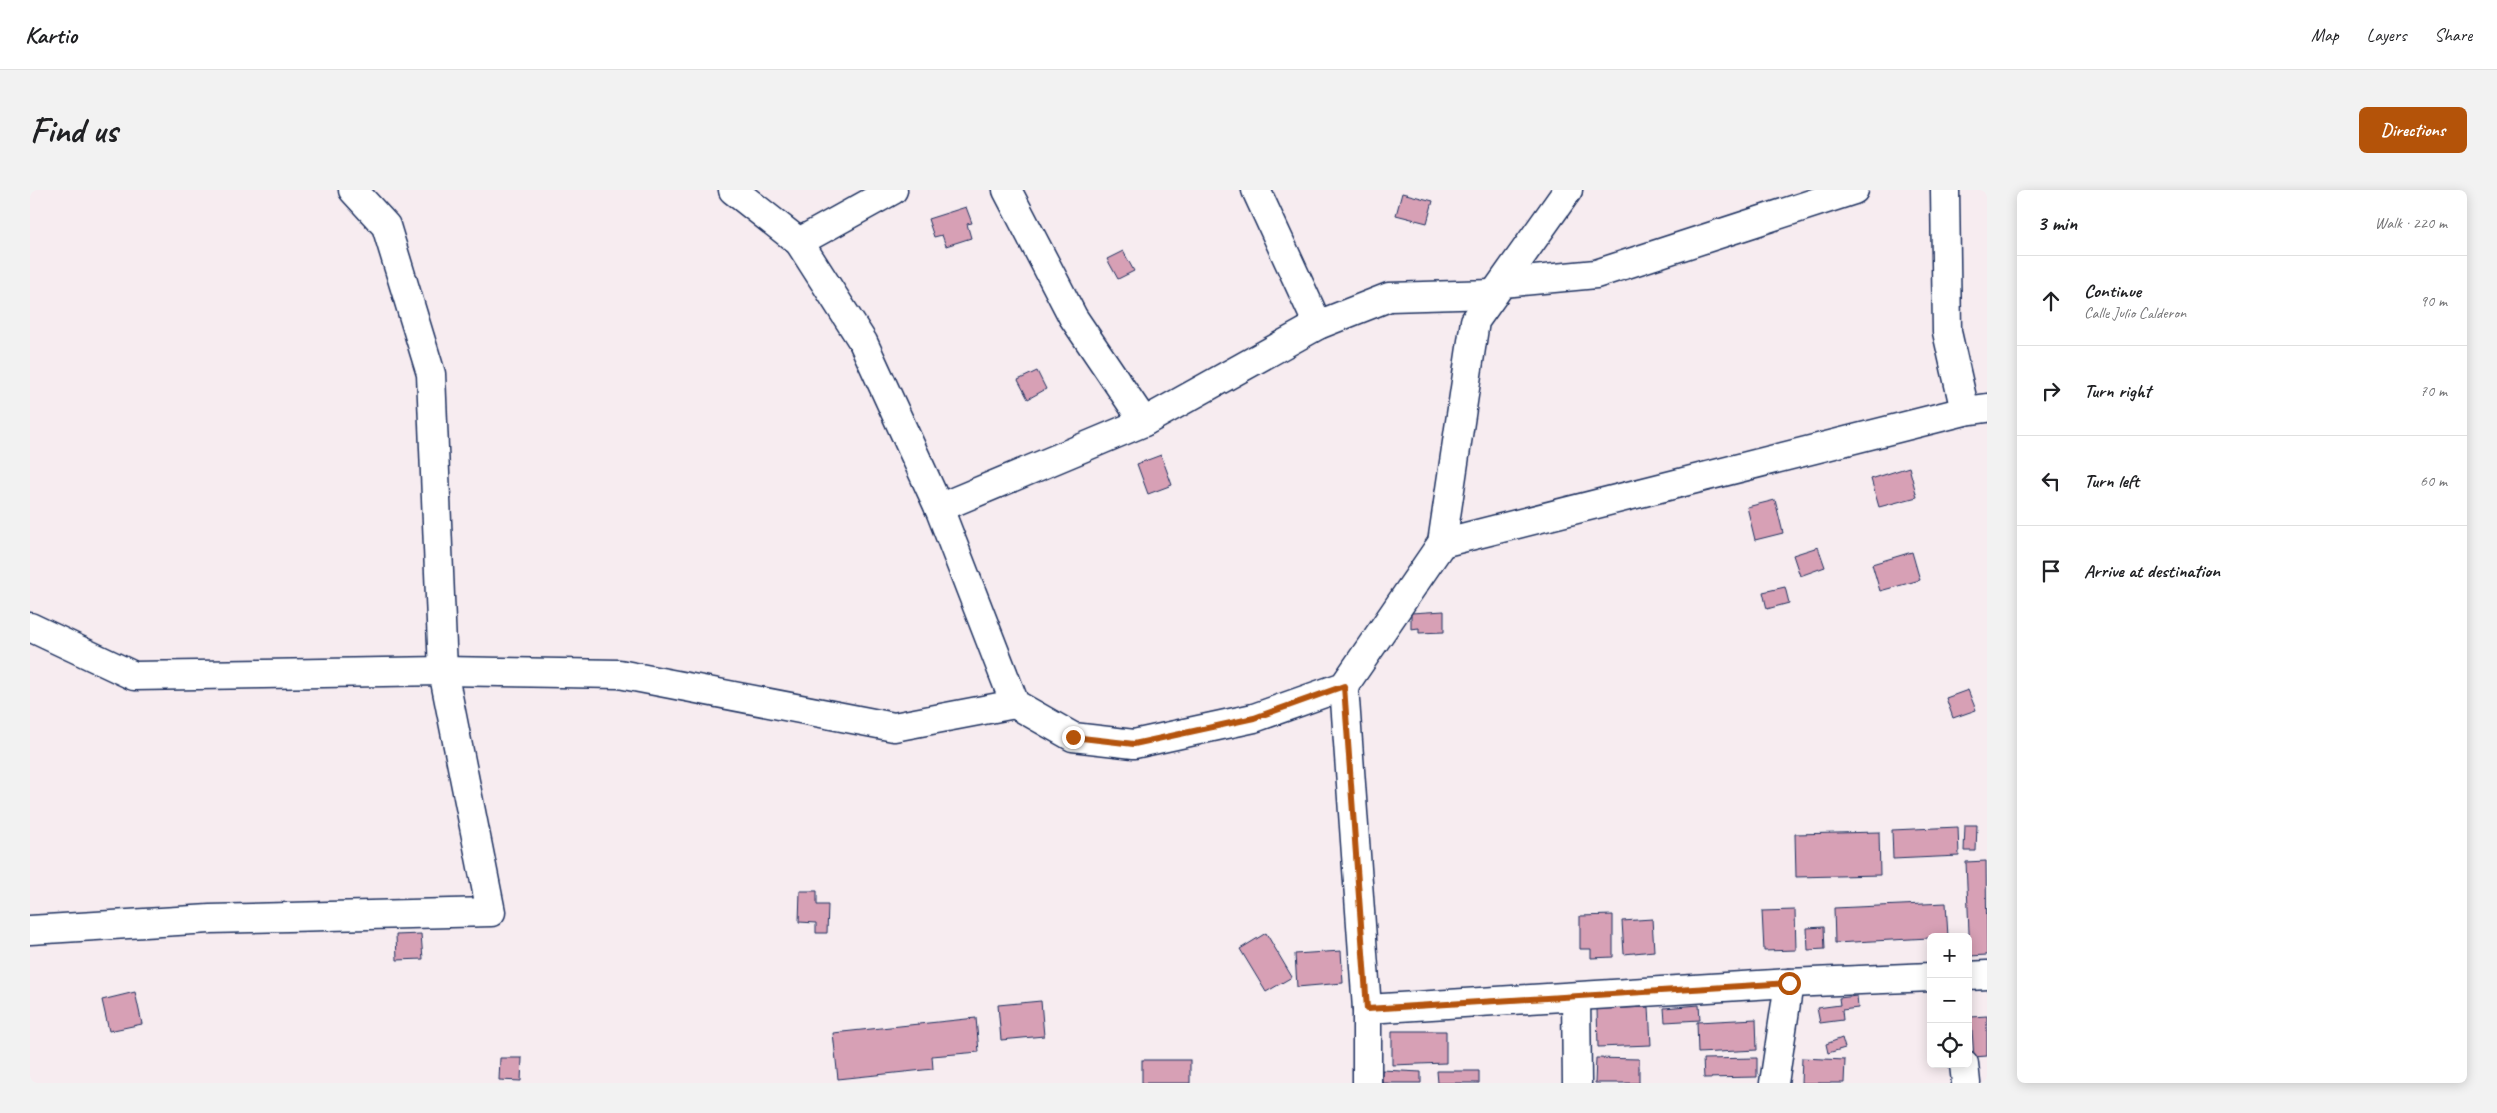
<!DOCTYPE html>
<html lang="en">
<head>
<meta charset="utf-8">
<style>
  body { margin:0; font-family:Caveat,sans-serif; background:#f2f2f2; color:#202124 }
  .controls { position:absolute; right:15px; bottom:15px; display:grid; overflow:hidden; border-radius:8px; box-shadow:0 2px 12px #0003 }
  .controls button { width:45px; height:45px; display:grid; place-items:center; padding:0; border:0; border-bottom:1px solid #e0e0e0; background:#fff; color:#202124; font:25px sans-serif }
  .stop { position:absolute; width:15px; height:15px; margin:-11px; border:4px solid #b45309; border-radius:50%; background:#fff }
  .stop.end { background:#b45309; border-color:#fff; box-shadow:0 1px 5px #0008 }
  .list { margin:0; padding:0; list-style:none }
  h2 { display:flex; justify-content:space-between; align-items:center; height:65px; margin:0; padding:0 20px; font-size:21px }
  h2 small { font-size:16px; font-weight:400; color:#757577 }
  .list li { display:grid; grid-template-columns:32px 1fr auto; gap:15px; align-items:center; box-sizing:border-box; height:90px; padding:0 20px; border-top:1px solid #e0e0e0 }
  .list b { display:block; font-size:19px; white-space:nowrap }
  .list p { margin:0; font-size:16px; white-space:nowrap; color:#757577 }
  .list em { font-size:16px; font-style:normal; color:#757577 }
  .icon { flex:none; width:28px; height:28px; fill:none; stroke:currentColor; stroke-width:2; stroke-linecap:round; stroke-linejoin:round }
  .map { position:relative; flex:none; width:1957px; height:893px; overflow:hidden; border-radius:8px }
  header { display:flex; align-items:center; gap:30px; box-sizing:border-box; height:70px; padding:0 25px; background:#fff; border-bottom:1px solid #e0e0e0 }
  header strong { font-size:24px }
  nav { display:flex; gap:28px; margin-inline-start:auto; font-size:18px }
  .intro { display:flex; align-items:center; justify-content:space-between; box-sizing:border-box; height:120px; padding:0 30px }
  h1 { margin:0; font-size:35px }
  .button { padding:12px 22px; border-radius:8px; background:#b45309; color:#fff; font-size:18px; font-weight:700 }
  main { display:flex; gap:30px; padding:0 30px }
  aside { flex:1; background:#fff; border-radius:8px; box-shadow:0 2px 12px #0003 }
  .map>svg:first-child { display:block }
  .building { fill:#d7a0b5; stroke:#1b2f5e }
  .lines { fill:none; stroke-linecap:round; stroke-linejoin:round }
  .minor-casing { stroke:#1b2f5e; stroke-width:31 }
  .minor { stroke:#fff; stroke-width:28 }
  .route { stroke:#b45309; stroke-width:6 }
</style>
</head>
<body>
<header>
<strong>Kartio</strong>
<nav><a>Map</a><a>Layers</a><a>Share</a></nav>
</header>
<div class="intro"><h1>Find us</h1><a class="button">Directions</a></div>
<main>
<div class="map">
<svg width="1957" height="893" viewBox="0 0 1957 893">
  <rect width="100%" height="100%" fill="#f7ecf0"/>
  <filter id="ink" filterUnits="userSpaceOnUse"><feTurbulence type="fractalNoise" baseFrequency=".02" numOctaves="2"/><feDisplacementMap in="SourceGraphic" scale="10" xChannelSelector="R" yChannelSelector="G"/><feConvolveMatrix kernelMatrix="1 2 1 2 8 2 1 2 1" color-interpolation-filters="sRGB"/></filter>
  <g filter="url(#ink)">
    <g class="building">
      <polygon points="1372,3 1403,11 1397,33 1366,25"/>
      <polygon points="936,17 942,33 937,34 941,48 916,56 912,45 904,47 898,29"/>
      <polygon points="1093,61 1104,81 1088,89 1077,69"/>
      <polygon points="1007,181 1016,199 998,209 988,190"/>
      <polygon points="1131,265 1142,295 1118,304 1107,274"/>
      <polygon points="1879,277 1887,307 1849,317 1841,289"/>
      <polygon points="1745,310 1753,343 1725,350 1717,317"/>
      <polygon points="1788,357 1795,377 1770,386 1763,365"/>
      <polygon points="1882,362 1890,390 1850,401 1842,374"/>
      <polygon points="1755,397 1759,413 1737,419 1733,402"/>
      <polygon points="1414,421 1414,442 1389,443 1389,438 1381,439 1381,423"/>
      <polygon points="1938,500 1946,520 1923,528 1916,508"/>
      <polygon points="1935,635 1947,635 1946,661 1934,661"/>
      <polygon points="1928,637 1929,666 1863,669 1862,640"/>
      <polygon points="1849,642 1850,685 1766,687 1765,644"/>
      <polygon points="1956,671 1957,765 1940,766 1936,672"/>
      <polygon points="770,701 787,701 787,715 798,715 797,743 786,743 786,733 769,732"/>
      <polygon points="1916,713 1918,747 1805,753 1804,718"/>
      <polygon points="1765,720 1766,760 1734,761 1732,721"/>
      <polygon points="1583,725 1583,767 1561,768 1561,759 1550,759 1550,726"/>
      <polygon points="1622,729 1624,761 1594,764 1592,731"/>
      <polygon points="1794,737 1795,759 1778,760 1777,738"/>
      <polygon points="1236,743 1262,787 1236,802 1210,759"/>
      <polygon points="391,744 393,769 367,770 366,745"/>
      <polygon points="1311,761 1313,793 1267,797 1265,764"/>
      <polygon points="105,802 112,834 79,841 72,810"/>
      <polygon points="1827,806 1828,818 1812,820 1813,830 1790,833 1787,818 1810,815 1809,808"/>
      <polygon points="1011,811 1014,846 971,850 968,815"/>
      <polygon points="1669,815 1670,830 1635,832 1634,818"/>
      <polygon points="1619,817 1621,855 1568,857 1567,819"/>
      <polygon points="1957,826 1957,866 1944,867 1941,827"/>
      <polygon points="946,828 949,862 902,866 903,879 808,889 803,843"/>
      <polygon points="1726,829 1727,860 1668,863 1667,832"/>
      <polygon points="1362,841 1416,841 1416,873 1362,875"/>
      <polygon points="1812,848 1815,858 1798,863 1796,854"/>
      <polygon points="470,868 492,868 491,891 469,890"/>
      <polygon points="1566,868 1609,869 1609,893 1565,893"/>
      <polygon points="1727,868 1727,887 1674,888 1673,869"/>
      <polygon points="1772,868 1815,870 1814,893 1771,893"/>
      <rect x="1112" y="870" width="48" height="23"/>
      <polygon points="1352,880 1391,882 1391,893 1352,893"/>
      <polygon points="1407,881 1449,881 1449,893 1408,893"/>
    </g>
    <g class="lines">
      <g class="minor-casing">
        <g id="minor">
          <polyline points="703,0 769,52 833,152 909,318 985,514 1043,547 1104,554 1224,528 1314,496 1412,353 1445,131 1538,0"/>
          <polyline points="977,0 1043,127 1114,232"/>
          <polyline points="1226,0 1288,135"/>
          <polyline points="1915,0 1917,142 1935,221"/>
          <polyline points="769,52 863,0"/>
          <polyline points="1473,93 1566,84 1824,0"/>
          <polyline points="909,318 1114,232 1288,135 1359,107 1463,104"/>
          <polyline points="1412,353 1935,221 1957,218"/>
          <polyline points="0,437 104,486 413,481 589,484 864,537 985,514"/>
          <polyline points="1314,496 1337,819 1337,893"/>
          <polyline points="0,740 180,729 461,722 413,481 401,184 356,36 323,0"/>
          <polyline points="1938,786 1957,785"/>
          <polyline points="1546,807 1547,893"/>
          <polyline points="1337,819 1759,793 1901,787"/>
          <polyline points="1934,874 1936,893"/>
          <polyline points="1744,893 1759,793"/>
        </g>
      </g>
      <use href="#minor" class="minor"/>
    </g>
  </g>
  <g class="lines" filter="url(#ink)">
    <polyline class="route" points="1043,547 1104,554 1224,528 1314,496 1337,819 1759,793"/>
  </g>
</svg>
<div class="controls">
<button>+</button>
<button>−</button>
<button><svg class="icon" aria-label="locate" viewBox="0 0 24 24"><circle cx="12" cy="12" r="6"/><path d="M12 2v4M12 18v4M2 12h4M18 12h4"/></svg></button>
</div>
<div class="stop" style="left:1759px;top:793px"></div>
<div class="stop end" style="left:1043px;top:547px"></div>
</div>
<aside>
<h2>3 min<small>Walk · 220 m</small></h2>
<ul class="list">
<li><svg class="icon" aria-label="ahead" viewBox="0 0 24 24"><path d="M12 20V5M6 11l6-6 6 6"/></svg><div><b>Continue</b><p>Calle Julio Calderon</p></div><em>90 m</em></li>
<li><svg class="icon" aria-label="right" viewBox="0 0 24 24"><path d="M7 20v-9h11M14 6l5 5-5 5"/></svg><div><b>Turn right</b></div><em>70 m</em></li>
<li><svg class="icon" aria-label="left" viewBox="0 0 24 24"><path d="M17 20v-9H6M10 6l-5 5 5 5"/></svg><div><b>Turn left</b></div><em>60 m</em></li>
<li><svg class="icon" aria-label="arrive" viewBox="0 0 24 24"><path d="M6 21V4h12l-3 4 3 4H6"/></svg><div><b>Arrive at destination</b></div></li>
</ul>
</aside>
</main>
</body>
</html>
